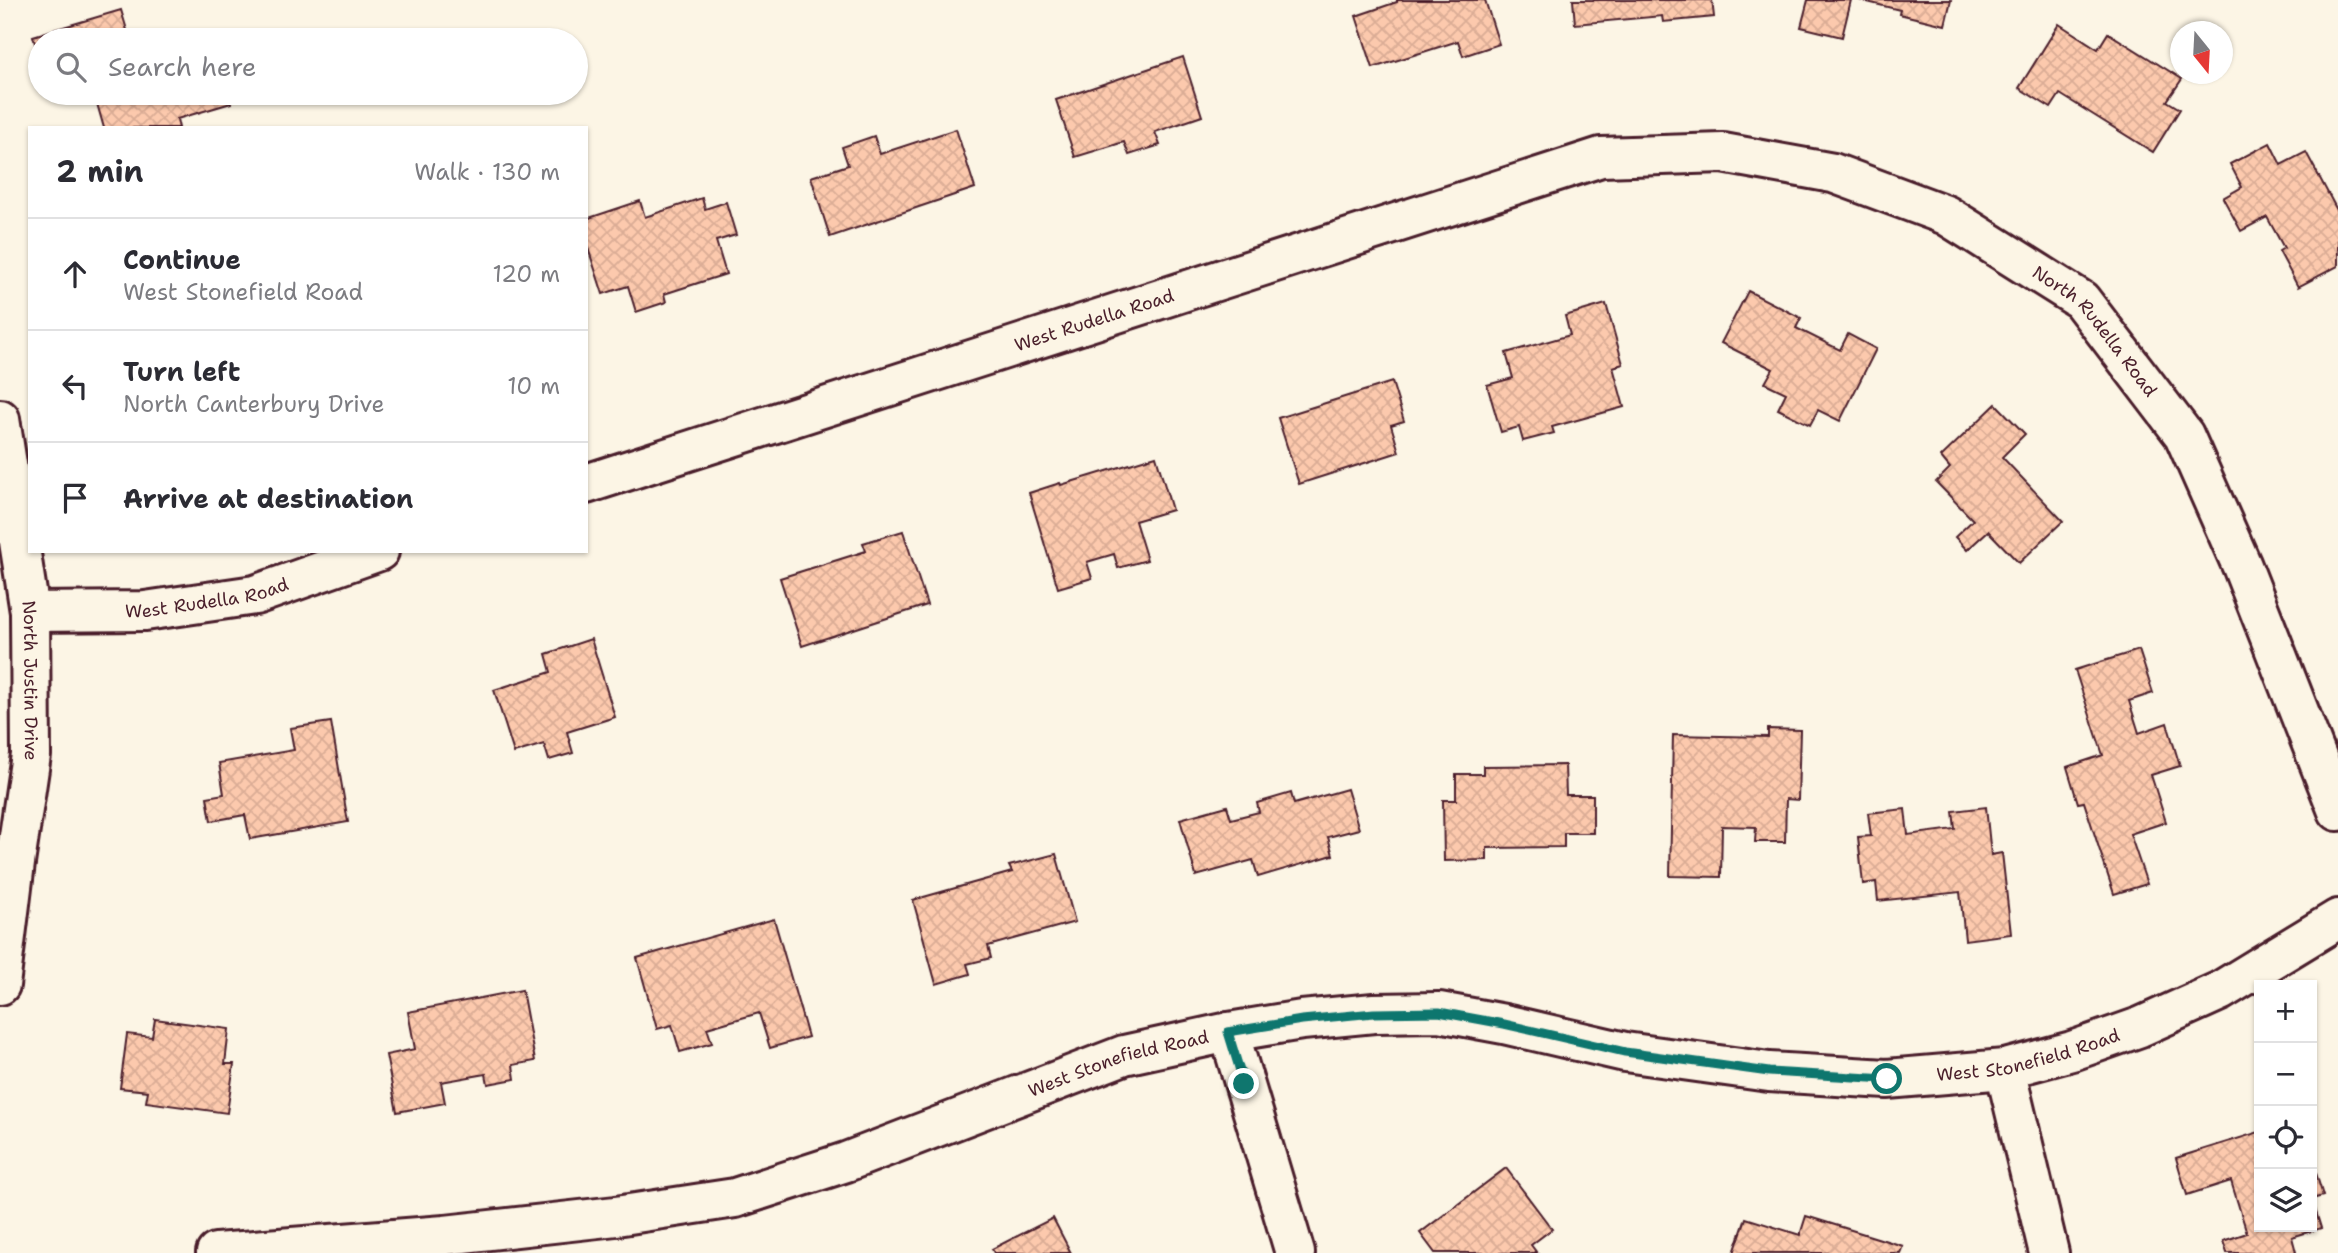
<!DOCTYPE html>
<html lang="en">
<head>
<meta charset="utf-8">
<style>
  body { margin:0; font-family:"Shantell Sans",sans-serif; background:#f2f2f3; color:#2b2b33 }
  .controls { position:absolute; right:21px; bottom:21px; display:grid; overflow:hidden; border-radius:0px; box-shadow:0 2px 5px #0004 }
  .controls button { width:63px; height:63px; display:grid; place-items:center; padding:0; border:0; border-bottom:2px solid #e1e1e2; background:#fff; color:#2b2b33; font:35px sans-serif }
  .compass { position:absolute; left:2170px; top:21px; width:63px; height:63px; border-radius:50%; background:#fff; box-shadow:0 2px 5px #0004; rotate:162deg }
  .stop { position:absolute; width:21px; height:21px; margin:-16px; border:5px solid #0f766e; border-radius:50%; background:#fff }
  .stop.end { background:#0f766e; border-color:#fff; box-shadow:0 2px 7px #0008 }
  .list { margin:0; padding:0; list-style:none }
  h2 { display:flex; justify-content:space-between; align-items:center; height:91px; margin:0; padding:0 28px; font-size:30px }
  h2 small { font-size:23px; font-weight:400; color:#7c7c81 }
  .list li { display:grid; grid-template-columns:46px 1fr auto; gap:21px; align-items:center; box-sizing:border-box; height:112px; padding:0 28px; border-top:2px solid #e1e1e2 }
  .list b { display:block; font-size:26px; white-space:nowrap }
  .list p { margin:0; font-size:23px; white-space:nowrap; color:#7c7c81 }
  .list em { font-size:23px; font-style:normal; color:#7c7c81 }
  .icon { flex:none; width:38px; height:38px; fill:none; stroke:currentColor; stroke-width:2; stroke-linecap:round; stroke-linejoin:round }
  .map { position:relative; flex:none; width:2338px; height:1253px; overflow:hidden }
  .search { position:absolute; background:#fff; box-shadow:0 2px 5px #0004; left:28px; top:28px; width:560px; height:77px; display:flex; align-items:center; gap:18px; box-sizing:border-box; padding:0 24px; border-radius:38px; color:#7c7c81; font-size:26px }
  .panel { position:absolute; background:#fff; box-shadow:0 2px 5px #0004; left:28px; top:126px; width:560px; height:427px; border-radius:0px }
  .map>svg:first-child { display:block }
  .building { fill:url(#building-cross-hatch); stroke:#4a1f2b; stroke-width:2 }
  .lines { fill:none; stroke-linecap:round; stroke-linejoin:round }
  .minor-casing { stroke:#4a1f2b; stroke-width:44 }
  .minor { stroke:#fcf5e5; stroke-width:38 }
  .route { stroke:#0f766e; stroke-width:9 }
  .labels { text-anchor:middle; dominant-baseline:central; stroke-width:5; stroke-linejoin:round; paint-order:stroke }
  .street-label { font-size:18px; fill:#4a1f2b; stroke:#fcf5e5 }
</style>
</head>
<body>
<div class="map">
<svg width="2338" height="1253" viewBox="0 0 2338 1253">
  <defs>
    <pattern id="building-cross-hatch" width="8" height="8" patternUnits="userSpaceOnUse" patternTransform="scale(1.75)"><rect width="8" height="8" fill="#fcc9ad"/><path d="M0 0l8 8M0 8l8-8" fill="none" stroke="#daac95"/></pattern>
  </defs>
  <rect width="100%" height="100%" fill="#fcf5e5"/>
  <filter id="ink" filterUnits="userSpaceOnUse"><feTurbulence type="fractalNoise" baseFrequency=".0143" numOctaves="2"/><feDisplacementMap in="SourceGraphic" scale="14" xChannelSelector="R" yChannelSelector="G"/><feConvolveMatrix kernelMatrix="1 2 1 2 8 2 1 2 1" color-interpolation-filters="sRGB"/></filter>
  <g filter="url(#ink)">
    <g class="building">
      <polygon points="1397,0 1485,0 1499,44 1463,56 1458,41 1373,68 1356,16 1397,2"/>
      <polygon points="1573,0 1712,0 1714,17 1663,22 1662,16 1575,24"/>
      <polygon points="1808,0 1851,0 1842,37 1801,27"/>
      <polygon points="1859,0 1951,0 1945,25 1899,14 1900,10"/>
      <polygon points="121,10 130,40 40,40 40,62 33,36"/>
      <polygon points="2059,24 2098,49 2108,33 2182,79 2167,101 2180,109 2153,152 2060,94 2051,108 2019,88"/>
      <polygon points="157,33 160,40 132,40"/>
      <polygon points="1183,57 1202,116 1155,132 1160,145 1129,155 1124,142 1075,157 1056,100"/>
      <polygon points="94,93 228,93 231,103 177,119 179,128 104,128"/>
      <polygon points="956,129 975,188 830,237 811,177 848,165 842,147 874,136 880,154"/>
      <polygon points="2270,143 2281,165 2306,152 2338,212 2338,266 2298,287 2279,251 2284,248 2267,217 2241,231 2223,198 2242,187 2230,164"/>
      <polygon points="702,198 705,209 726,202 736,235 716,241 726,274 664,294 666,302 636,312 628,286 603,294 586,242 586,219 640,201 645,217"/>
      <polygon points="1748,291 1801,318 1796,328 1840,350 1848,334 1876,349 1840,421 1818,410 1810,425 1778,409 1786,393 1765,383 1773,369 1721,343"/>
      <polygon points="1606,304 1623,364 1613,367 1624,407 1552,427 1554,433 1523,441 1519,427 1501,432 1487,385 1513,378 1506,353 1570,335 1565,316"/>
      <polygon points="1392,382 1404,421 1391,425 1399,452 1299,484 1278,418"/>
      <polygon points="1996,404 2025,434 2002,457 2063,521 2019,563 1988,531 1967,550 1955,537 1973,520 1936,482 1950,468 1941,457"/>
      <polygon points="1156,456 1172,510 1135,521 1147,560 1118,568 1114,554 1087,562 1092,578 1058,588 1029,493 1060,483 1061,485"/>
      <polygon points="903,531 927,605 802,646 780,578 866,551 863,543"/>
      <polygon points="591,639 615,717 567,732 573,753 549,760 544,744 514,753 494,690 551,672 546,654"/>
      <polygon points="2139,650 2153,693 2129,701 2139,733 2167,723 2180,766 2151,775 2166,822 2130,834 2147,884 2114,894 2084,802 2078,803 2067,767 2103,755 2075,670"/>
      <polygon points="331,722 348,822 250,839 245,815 211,821 207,797 224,794 219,763 294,750 290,728"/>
      <polygon points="1768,729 1800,730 1798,800 1786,799 1785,842 1755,842 1756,827 1722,826 1721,877 1670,876 1673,735 1768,737"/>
      <polygon points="1565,765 1566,795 1593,795 1593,833 1564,833 1564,847 1487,848 1487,860 1444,861 1443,800 1456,800 1456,774 1483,774 1483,766"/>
      <polygon points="1347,789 1359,829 1328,837 1333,855 1258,877 1253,860 1196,876 1180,819 1227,806 1231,819 1259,812 1257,803 1291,793 1294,804"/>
      <polygon points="1986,807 1991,855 2002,853 2011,934 1965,940 1960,892 1878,901 1876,882 1863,884 1858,837 1871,836 1868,813 1905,809 1908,835 1955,829 1953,811"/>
      <polygon points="1056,854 1075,922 988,946 991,958 967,964 970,974 936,984 913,900 1012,872 1009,866"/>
      <polygon points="774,919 808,1037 770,1048 759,1013 707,1028 712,1043 680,1052 672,1025 657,1029 637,958"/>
      <polygon points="522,990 535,1061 513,1065 515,1079 488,1084 486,1074 441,1082 445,1103 397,1112 386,1055 415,1049 408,1012"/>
      <polygon points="155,1019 229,1029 225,1064 234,1064 227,1113 146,1102 148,1091 120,1088 127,1034 152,1037"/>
      <polygon points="2259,1132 2259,1227 2312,1227 2312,1160 2323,1196 2312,1199 2321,1228 2292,1237 2296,1252 2293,1253 2227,1253 2223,1241 2247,1233 2231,1181 2187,1195 2176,1158"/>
      <polygon points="1506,1168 1552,1229 1531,1245 1537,1253 1435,1253 1420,1233"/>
      <polygon points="1806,1216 1903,1246 1900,1253 1734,1253 1746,1218 1800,1235"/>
      <polygon points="1053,1218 1071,1253 994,1253 992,1249"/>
    </g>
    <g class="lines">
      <g class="minor-casing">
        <g id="minor">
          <path id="s1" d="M0,419L30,612L31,755L15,863L0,985"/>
          <path id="s2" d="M586,484L1601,157L1723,153L1833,173L1946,215L2081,300L2184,435L2242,566L2338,811"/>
          <path id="s3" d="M30,612L145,611L255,595L379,551"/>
          <polyline points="1229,1032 1295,1253"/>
          <polyline points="2005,1069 2049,1253"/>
          <path id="s4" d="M216,1253L445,1235L616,1216L735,1198L846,1162L1124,1055L1229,1032L1302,1020L1374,1013L1439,1012L1504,1024L1625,1052L1769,1072L1887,1079L2005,1069L2072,1051L2140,1027L2220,991L2338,919"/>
        </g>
      </g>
      <use href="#minor" class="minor"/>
    </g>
  </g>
  <g class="lines" filter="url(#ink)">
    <polyline class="route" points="1244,1084 1228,1032 1302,1020 1374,1013 1439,1012 1504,1024 1625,1052 1769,1072 1887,1079"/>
  </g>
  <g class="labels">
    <g class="street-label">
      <text stroke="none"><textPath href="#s2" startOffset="534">West Rudella Road</textPath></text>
      <text stroke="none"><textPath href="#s2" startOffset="1612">North Rudella Road</textPath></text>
      <text stroke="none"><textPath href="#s3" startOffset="178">West Rudella Road</textPath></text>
      <text stroke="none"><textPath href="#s1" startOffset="264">North Justin Drive</textPath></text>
      <text stroke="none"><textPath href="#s4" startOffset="1853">West Stonefield Road</textPath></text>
      <text stroke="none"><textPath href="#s4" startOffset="929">West Stonefield Road</textPath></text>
    </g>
  </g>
</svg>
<div class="controls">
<button>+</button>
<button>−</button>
<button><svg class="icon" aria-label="locate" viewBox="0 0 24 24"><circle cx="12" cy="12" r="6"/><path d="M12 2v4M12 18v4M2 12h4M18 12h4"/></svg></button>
<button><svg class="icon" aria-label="layers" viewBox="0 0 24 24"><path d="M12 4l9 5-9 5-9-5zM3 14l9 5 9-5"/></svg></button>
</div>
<svg class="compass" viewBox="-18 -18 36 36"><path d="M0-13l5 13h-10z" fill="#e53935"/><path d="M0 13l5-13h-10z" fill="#7c7c81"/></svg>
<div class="stop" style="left:1887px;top:1079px"></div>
<div class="stop end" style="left:1244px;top:1084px"></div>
<div class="search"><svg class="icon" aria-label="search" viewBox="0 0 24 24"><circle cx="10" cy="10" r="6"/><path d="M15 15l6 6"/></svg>Search here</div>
<section class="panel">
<h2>2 min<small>Walk · 130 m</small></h2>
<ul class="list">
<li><svg class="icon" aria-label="ahead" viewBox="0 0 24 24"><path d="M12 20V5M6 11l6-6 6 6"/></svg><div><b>Continue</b><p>West Stonefield Road</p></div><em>120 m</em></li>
<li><svg class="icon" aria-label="left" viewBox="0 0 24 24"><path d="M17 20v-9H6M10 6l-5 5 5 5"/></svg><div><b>Turn left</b><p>North Canterbury Drive</p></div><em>10 m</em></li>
<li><svg class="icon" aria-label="arrive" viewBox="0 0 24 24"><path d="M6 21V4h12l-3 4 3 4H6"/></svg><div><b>Arrive at destination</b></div></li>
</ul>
</section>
</div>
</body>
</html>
